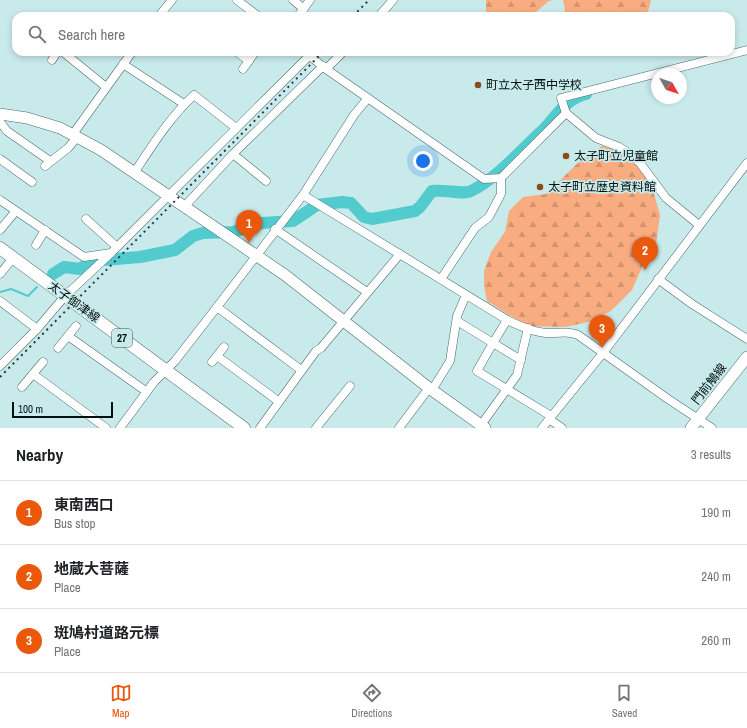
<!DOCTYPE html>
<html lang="en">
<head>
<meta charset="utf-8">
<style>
  body { margin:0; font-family:"Archivo Narrow","Noto Sans JP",sans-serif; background:#f2f2f2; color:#202124 }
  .compass { position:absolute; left:651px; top:68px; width:36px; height:36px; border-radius:50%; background:#fff; box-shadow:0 2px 6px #0003; rotate:130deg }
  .scale { position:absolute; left:12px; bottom:10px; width:101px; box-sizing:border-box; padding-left:4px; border:2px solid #040f0f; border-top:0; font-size:11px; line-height:14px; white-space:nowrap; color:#040f0f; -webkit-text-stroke:3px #c8eaeb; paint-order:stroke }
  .you { position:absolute; left:423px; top:161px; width:14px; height:14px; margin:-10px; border:3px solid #fff; border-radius:50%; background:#1a73e8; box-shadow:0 0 0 6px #1a73e833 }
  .badge { display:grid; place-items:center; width:26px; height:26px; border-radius:50%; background:#ea580c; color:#fff; font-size:13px; font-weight:700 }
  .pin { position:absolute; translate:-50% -33px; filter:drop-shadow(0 1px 2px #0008) }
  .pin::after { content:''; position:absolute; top:21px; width:14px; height:12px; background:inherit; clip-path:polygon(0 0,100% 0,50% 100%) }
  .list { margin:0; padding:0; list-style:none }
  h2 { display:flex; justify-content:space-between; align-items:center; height:52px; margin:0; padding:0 16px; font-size:17px }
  h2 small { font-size:13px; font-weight:400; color:#757577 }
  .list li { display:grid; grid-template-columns:26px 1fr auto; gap:12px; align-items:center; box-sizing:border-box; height:64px; padding:0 16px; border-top:1px solid #e0e0e0 }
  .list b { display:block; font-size:15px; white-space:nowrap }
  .list p { margin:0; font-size:13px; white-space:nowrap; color:#757577 }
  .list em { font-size:13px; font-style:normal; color:#757577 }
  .icon { flex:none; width:22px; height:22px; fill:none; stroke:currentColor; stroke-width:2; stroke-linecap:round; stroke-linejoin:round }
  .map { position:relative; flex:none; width:747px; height:428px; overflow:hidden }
  .search { position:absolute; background:#fff; box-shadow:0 2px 6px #0003; left:12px; right:12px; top:12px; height:44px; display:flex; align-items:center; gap:10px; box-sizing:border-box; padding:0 14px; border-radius:12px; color:#757577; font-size:15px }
  .sheet { height:244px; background:#fff }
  nav { display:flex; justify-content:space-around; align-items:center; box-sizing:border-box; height:56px; border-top:1px solid #e0e0e0; background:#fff; font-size:11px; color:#757577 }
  nav a { display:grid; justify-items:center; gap:2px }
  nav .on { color:#ea580c }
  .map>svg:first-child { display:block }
  .forest { fill:url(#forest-firs) }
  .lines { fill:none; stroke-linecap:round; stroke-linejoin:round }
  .stream { stroke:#52cbce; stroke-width:2 }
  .river { stroke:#52cbce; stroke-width:12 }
  .street-casing { stroke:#4c6b6b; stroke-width:9 }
  .secondary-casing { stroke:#4c6b6b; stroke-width:12 }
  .primary-casing { stroke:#4c6b6b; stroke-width:13 }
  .street { stroke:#fff; stroke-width:8 }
  .secondary { stroke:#fff; stroke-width:11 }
  .primary { stroke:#fff; stroke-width:12 }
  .rail { stroke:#2a3939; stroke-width:2; stroke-dasharray:2 4; stroke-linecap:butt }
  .poi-dot { fill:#8d491c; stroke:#c8eaeb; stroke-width:1.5 }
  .labels { text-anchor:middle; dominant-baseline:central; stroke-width:3.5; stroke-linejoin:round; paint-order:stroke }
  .shield { fill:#c8eaeb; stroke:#3f5151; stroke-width:1 }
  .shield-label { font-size:11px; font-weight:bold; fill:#040f0f }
  .poi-label { font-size:12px; fill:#040f0f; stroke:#c8eaeb; text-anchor:start }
  .street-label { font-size:12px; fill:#040f0f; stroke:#c8eaeb }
</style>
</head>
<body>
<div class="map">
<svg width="747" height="428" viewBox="0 0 747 428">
  <defs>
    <pattern id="forest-firs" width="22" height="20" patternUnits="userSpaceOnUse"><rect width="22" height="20" fill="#f8ac80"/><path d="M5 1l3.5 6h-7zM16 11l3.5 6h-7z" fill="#d3936d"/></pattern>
  </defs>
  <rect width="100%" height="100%" fill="#c8eaeb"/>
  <g class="forest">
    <polygon points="486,0 553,0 549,1 531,16 493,16 486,11"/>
    <polygon points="563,0 651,0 647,16 566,16"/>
    <polygon points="602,146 625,153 636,165 651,183 660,215 656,245 643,265 632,290 612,310 593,321 565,327 527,326 487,301 484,286 484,271 491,252 505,232 509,211 523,197 546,194 581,160"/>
  </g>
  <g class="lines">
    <polyline class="stream" points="0,292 11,289 28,296 37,287"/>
    <path class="river" d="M53,274L64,267L80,269L91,261L140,257L175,250L193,236L203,233L233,232L262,223L293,221L317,205L342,202L351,203L364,217L372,219L415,211L420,207L432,191C444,189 463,195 471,191C496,179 522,149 542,131C556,117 565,99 586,94"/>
    <g class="street-casing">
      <g id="street">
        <polyline points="237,0 258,16"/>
        <polyline points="293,0 304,9"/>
        <polyline points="159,16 172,0"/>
        <polyline points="298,16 310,0"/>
        <polyline points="379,16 393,0"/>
        <polyline points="63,52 106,87"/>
        <polyline points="237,52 249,61"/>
        <polyline points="306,53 326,69 484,179 501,178 566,113"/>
        <polyline points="52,60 57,52"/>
        <polyline points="123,64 184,104"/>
        <polyline points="243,69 255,52"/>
        <polyline points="326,69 343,52"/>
        <polyline points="0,122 7,131 50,161"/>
        <polyline points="73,134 132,52"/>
        <polyline points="233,154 266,181"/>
        <polyline points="0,159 32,182"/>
        <polyline points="45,166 68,148 78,136"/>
        <path d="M134,173C152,146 170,117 194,95L236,128"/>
        <path d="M303,195L509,321C522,327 538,334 553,333C562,333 568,331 578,335L668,399L712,428"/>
        <polyline points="0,200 84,257 111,253"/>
        <polyline points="184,207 233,154 323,66"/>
        <polyline points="86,219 117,247"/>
        <polyline points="699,225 666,198 640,163 629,153 619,147 596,138 566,113 561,98 747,50"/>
        <polyline points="275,229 367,292"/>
        <polyline points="0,230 15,212"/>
        <polyline points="36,245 45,230"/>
        <polyline points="0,274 13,258"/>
        <polyline points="441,279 475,228 489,217 501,194 501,178"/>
        <polyline points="658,279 692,304 747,339"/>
        <polyline points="0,301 37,329"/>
        <polyline points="217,307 301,370"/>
        <polyline points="507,320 493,343 521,360"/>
        <polyline points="457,321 493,343 477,371 551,416"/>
        <polyline points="68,336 147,392"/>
        <polyline points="58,348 76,326"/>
        <polyline points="217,356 278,401"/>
        <polyline points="212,362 224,347"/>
        <polyline points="0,366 37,329 65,296 111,253 310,55"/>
        <polyline points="33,374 106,428"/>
        <polyline points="22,387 43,362"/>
        <polyline points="432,390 450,361 457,316 466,295"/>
        <polyline points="549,419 562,428"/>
        <polyline points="481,425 517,375 528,328"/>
        <polyline points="120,428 154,382 175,361 217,307 303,195 354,115 368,98"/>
        <polyline points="260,428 316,351 321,348 400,254"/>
        <polyline points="316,428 350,386"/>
        <polyline points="399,428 429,388"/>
        <polyline points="542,428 603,353 747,163"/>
      </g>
    </g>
    <g class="secondary-casing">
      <g id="secondary">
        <polyline points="0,114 27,118 60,128 101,150 285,275 429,388 485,428"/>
        <polyline points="691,428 747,357"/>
      </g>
    </g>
    <g class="primary-casing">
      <polyline id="primary" points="0,248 244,428"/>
    </g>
    <use href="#street" class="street"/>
    <use href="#secondary" class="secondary"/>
    <use href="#primary" class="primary"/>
    <g class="rail">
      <polyline points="353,16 369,0"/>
      <polyline points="0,377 323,52"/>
    </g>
  </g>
  <g class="poi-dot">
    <circle cx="478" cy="85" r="4"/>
    <circle cx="566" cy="156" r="4"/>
    <circle cx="540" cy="187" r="4"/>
  </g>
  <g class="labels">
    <rect class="shield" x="112" y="329" width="20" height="18" rx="3"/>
    <g class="shield-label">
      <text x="122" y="338">27</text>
    </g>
    <g class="poi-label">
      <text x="486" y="85">町立太子西中学校</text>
      <text x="574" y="156">太子町立児童館</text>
      <text x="548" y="187">太子町立歴史資料館</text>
    </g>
    <g class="street-label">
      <text transform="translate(74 302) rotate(36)">太子御津線</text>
      <text transform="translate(709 384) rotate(-52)">門前鵤線</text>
    </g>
  </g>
</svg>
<svg class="compass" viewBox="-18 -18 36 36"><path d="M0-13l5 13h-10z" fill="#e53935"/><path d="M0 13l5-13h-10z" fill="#757577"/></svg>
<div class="scale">100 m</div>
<div class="you"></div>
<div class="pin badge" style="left:249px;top:243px">1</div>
<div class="pin badge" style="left:645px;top:270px">2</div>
<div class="pin badge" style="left:602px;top:348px">3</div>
<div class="search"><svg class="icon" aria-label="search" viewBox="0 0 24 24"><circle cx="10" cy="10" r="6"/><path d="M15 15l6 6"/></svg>Search here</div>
</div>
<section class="sheet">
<h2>Nearby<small>3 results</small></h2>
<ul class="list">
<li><span class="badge">1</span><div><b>東南西口</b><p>Bus stop</p></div><em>190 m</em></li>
<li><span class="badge">2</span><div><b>地蔵大菩薩</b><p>Place</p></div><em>240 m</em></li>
<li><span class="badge">3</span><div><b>斑鳩村道路元標</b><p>Place</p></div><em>260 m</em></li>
</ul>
</section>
<nav>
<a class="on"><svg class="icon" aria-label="map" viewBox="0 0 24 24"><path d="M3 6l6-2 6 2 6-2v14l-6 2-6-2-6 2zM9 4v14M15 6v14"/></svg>Map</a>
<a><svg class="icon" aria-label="directions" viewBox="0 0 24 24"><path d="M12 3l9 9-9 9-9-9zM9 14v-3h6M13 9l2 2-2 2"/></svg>Directions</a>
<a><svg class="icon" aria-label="saved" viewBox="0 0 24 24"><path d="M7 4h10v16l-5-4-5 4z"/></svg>Saved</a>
</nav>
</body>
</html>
